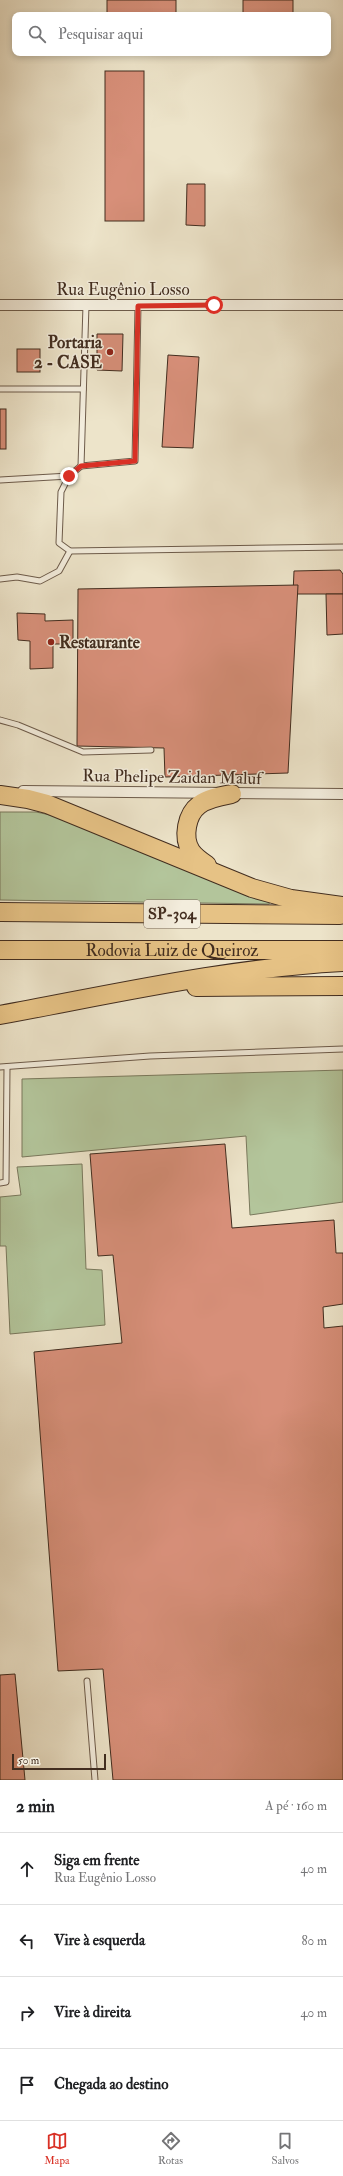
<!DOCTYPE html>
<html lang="pt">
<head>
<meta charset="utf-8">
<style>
  body { margin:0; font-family:"IM FELL Double Pica",serif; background:#f6f6f6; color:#202124 }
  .scale { position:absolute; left:12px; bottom:10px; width:94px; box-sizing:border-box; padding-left:4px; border:2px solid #422d1f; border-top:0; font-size:11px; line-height:14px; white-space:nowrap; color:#422d1f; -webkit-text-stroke:3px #f3eddd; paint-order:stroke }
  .stop { position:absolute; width:12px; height:12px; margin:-9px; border:3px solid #d93025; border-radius:50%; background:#fff }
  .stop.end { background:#d93025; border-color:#fff; box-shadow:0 1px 4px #0008 }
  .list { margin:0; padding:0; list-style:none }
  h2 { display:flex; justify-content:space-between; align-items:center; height:52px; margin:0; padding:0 16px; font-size:17px }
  h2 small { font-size:13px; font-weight:400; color:#757577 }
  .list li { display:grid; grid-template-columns:26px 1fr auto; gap:12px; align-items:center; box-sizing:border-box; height:72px; padding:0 16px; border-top:1px solid #e0e0e0 }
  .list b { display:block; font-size:15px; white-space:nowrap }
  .list p { margin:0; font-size:13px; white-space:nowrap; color:#757577 }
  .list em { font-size:13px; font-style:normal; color:#757577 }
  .icon { flex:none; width:22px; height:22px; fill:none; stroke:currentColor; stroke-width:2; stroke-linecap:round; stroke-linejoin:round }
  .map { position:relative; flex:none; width:343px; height:1780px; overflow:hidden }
  .search { position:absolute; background:#fff; box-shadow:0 2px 6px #0003; left:12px; right:12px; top:12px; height:44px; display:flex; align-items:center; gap:10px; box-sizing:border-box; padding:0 14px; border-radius:8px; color:#757577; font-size:15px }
  .sheet { height:340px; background:#fff }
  nav { display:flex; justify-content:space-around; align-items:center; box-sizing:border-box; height:56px; border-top:1px solid #e0e0e0; background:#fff; font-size:11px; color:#757577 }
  nav a { display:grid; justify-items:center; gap:2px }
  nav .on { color:#d93025 }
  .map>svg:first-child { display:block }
  .green { fill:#b3c59b; stroke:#7a795d }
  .building { fill:#d78f79; stroke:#422d1f }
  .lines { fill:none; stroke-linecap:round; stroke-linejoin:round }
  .service-casing { stroke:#6d5b4a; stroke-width:7 }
  .minor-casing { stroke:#6d5b4a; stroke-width:12 }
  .motorway-casing { stroke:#422d1f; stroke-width:20 }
  .service { stroke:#f3eddd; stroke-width:5 }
  .minor { stroke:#f3eddd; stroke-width:10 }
  .motorway { stroke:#e6c285; stroke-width:18 }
  .route { stroke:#d93025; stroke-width:5 }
  .poi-dot { fill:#8f2418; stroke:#f3eddd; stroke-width:1.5 }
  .labels { text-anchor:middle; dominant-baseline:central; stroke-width:3; stroke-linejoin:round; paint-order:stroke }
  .shield { fill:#f3eddd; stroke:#776758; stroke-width:1 }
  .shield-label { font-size:16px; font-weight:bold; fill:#422d1f }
  .street-label { font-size:17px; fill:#422d1f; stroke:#f3eddd }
  .poi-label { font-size:17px; font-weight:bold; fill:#422d1f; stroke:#f3eddd; text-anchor:end }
</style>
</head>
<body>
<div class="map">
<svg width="343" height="1780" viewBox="0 0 343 1780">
  <rect width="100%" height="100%" fill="#ede4ca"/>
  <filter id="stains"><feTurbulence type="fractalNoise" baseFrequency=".005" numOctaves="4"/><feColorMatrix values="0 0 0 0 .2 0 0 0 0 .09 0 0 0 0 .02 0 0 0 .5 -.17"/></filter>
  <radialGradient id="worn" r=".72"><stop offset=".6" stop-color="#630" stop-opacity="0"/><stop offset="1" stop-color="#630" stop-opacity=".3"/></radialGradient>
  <g class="green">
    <polygon points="0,812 36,812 50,815 270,902 269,904 0,900"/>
    <polygon points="343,1070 343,1202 250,1215 246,1136 22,1157 22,1079"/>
    <polygon points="82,1164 86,1269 102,1270 105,1325 10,1334 6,1246 0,1246 0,1197 21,1195 17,1167"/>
  </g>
  <g class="building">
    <rect x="107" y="0" width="69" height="15"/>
    <rect x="243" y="0" width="50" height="15"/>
    <rect x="107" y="53" width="69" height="2"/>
    <rect x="105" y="71" width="39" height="150"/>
    <polygon points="187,184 205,184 205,226 186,225"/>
    <polygon points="97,334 123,334 122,371 97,370"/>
    <rect x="17" y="349" width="23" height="23"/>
    <polygon points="168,355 199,357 193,448 162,447"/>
    <rect x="0" y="409" width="6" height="40"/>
    <polygon points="340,570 343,574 343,594 293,594 294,571"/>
    <polygon points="298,585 288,773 165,777 164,748 77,746 78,589"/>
    <polygon points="326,594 343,594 343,634 327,635"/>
    <polygon points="17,613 45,614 45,621 73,620 73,644 53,644 53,668 30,669 30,641 18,640"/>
    <polygon points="225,1144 232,1228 334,1220 336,1253 343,1253 343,1304 323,1307 324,1328 343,1326 343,1780 113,1780 103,1669 58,1671 34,1352 122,1343 113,1255 98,1256 90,1154"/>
    <polygon points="15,1674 25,1780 0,1780 0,1675"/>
  </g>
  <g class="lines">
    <g class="service-casing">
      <g id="service">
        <polyline points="86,305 81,466 135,461 138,306"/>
        <polyline points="0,389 83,389"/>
        <polyline points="69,476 61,492 59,543 70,551 343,547"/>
        <polyline points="0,480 69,476 81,466"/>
        <polyline points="0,579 17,577 40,581 59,571 70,551"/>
        <polyline points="0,720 18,725 83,752 151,750"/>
        <polyline points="0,1067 150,1056 343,1049"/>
        <polyline points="0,1183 6,1182 7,1067"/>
        <polyline points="87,1681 95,1780"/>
      </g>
    </g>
    <g class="minor-casing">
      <g id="minor">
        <polyline points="0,305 343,305"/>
        <polyline points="23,791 343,794"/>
      </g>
    </g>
    <g class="motorway-casing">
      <g id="motorway">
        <polyline points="0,795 28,799 47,804 252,888 291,899 343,906"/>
        <path d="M207,865C201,861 195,857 191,851C182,837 187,814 199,805C208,798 221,796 232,794"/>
        <polyline points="0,912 340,915"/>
        <path id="s1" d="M0,950H343"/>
        <polyline points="196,987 343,986"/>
        <path d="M0,1015C114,994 227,968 343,962"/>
      </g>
    </g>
    <use href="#service" class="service"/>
    <use href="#minor" class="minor"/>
    <use href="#motorway" class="motorway"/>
  </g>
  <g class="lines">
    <polyline class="route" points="69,476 81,466 135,461 138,306 214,305"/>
  </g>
  <g class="poi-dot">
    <circle cx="110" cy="352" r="4"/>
    <circle cx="51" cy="642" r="4"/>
  </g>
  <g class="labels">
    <rect class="shield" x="144" y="900" width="56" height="28" rx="3"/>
    <g class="shield-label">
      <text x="172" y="914">SP-304</text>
    </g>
    <g class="street-label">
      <text x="123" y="289">Rua Eugênio Losso</text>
      <text transform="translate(172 777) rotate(1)">Rua Phelipe Zaidan Maluf</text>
      <text stroke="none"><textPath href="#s1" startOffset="172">Rodovia Luiz de Queiroz</textPath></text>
    </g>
    <g class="poi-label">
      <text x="102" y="342">Portaria<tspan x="102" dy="20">2 - CASE</tspan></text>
      <text x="59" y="642" text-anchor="start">Restaurante</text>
    </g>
  </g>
  <rect width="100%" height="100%" filter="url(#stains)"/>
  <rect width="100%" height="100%" fill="url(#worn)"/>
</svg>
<div class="scale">50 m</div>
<div class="stop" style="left:214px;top:305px"></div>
<div class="stop end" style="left:69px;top:476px"></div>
<div class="search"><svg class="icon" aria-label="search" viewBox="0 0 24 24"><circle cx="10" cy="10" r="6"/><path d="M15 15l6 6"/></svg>Pesquisar aqui</div>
</div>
<section class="sheet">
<h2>2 min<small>A pé · 160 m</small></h2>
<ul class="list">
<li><svg class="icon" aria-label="ahead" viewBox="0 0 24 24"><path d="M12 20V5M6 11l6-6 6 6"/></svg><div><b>Siga em frente</b><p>Rua Eugênio Losso</p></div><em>40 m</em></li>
<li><svg class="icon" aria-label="left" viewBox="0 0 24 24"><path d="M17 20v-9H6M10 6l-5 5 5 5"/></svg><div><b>Vire à esquerda</b></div><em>80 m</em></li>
<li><svg class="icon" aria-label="right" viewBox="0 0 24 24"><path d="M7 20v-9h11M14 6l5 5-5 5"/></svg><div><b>Vire à direita</b></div><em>40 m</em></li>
<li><svg class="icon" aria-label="arrive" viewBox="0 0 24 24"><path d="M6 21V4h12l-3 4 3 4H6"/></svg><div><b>Chegada ao destino</b></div></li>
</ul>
</section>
<nav>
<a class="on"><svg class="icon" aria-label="map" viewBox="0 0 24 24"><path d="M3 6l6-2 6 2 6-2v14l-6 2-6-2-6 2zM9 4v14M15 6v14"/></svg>Mapa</a>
<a><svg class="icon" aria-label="directions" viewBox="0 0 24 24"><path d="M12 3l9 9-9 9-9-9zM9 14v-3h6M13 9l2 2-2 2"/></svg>Rotas</a>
<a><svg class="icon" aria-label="saved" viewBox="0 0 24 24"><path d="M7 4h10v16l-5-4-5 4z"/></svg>Salvos</a>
</nav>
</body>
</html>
